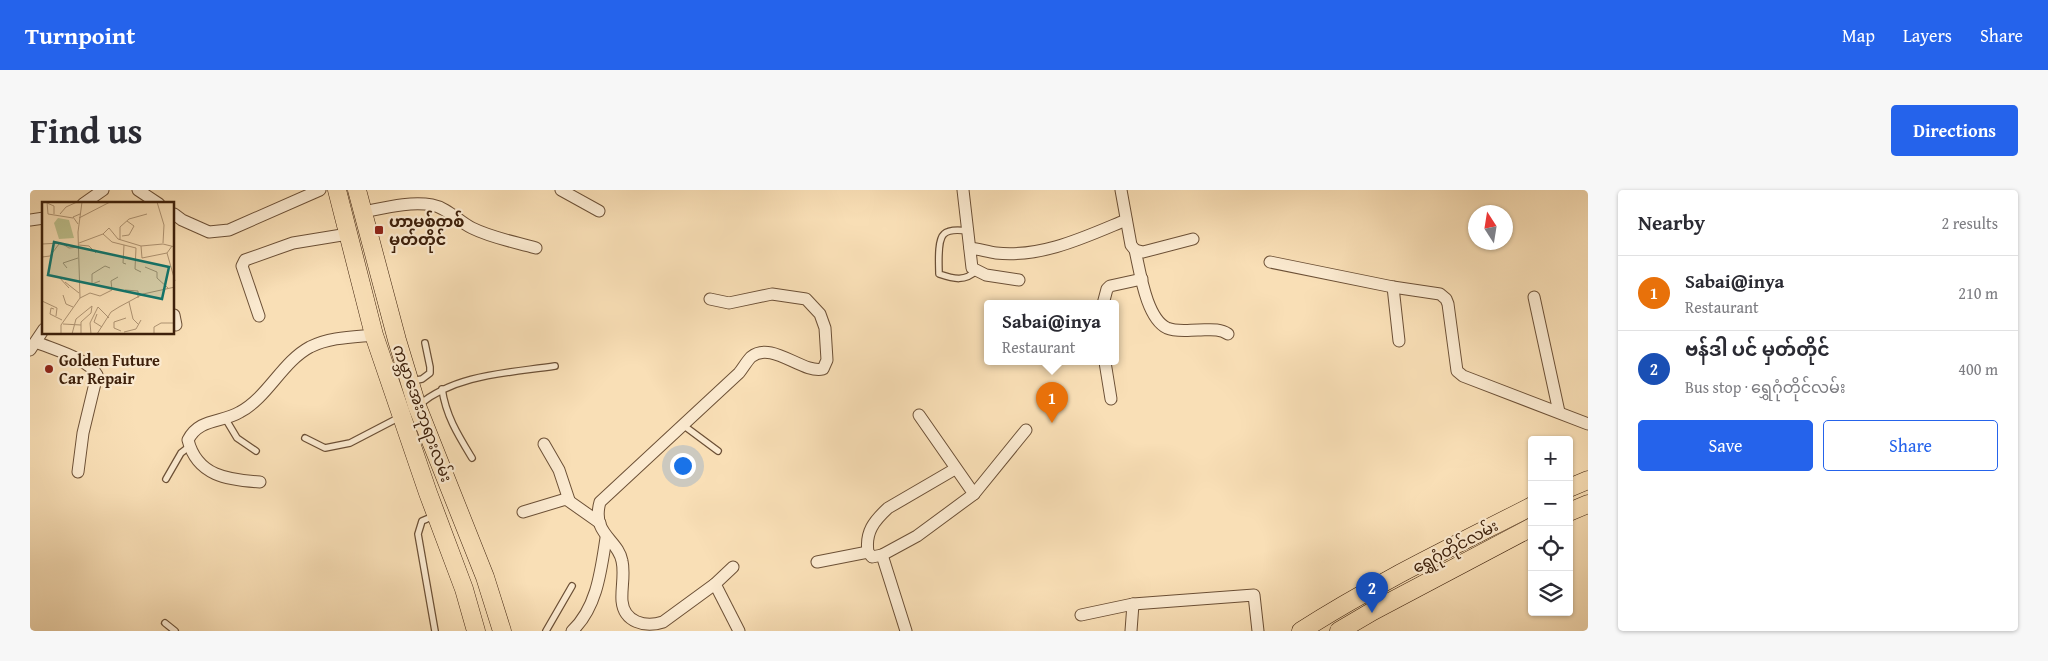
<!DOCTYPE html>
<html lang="en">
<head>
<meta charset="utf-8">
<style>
  body { margin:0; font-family:"Gentium Book Plus","Noto Sans Myanmar",serif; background:#f7f7f7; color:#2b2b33 }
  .controls { position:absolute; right:15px; bottom:15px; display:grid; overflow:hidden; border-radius:5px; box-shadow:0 1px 4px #0004 }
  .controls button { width:45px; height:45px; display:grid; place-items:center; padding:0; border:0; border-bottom:1px solid #e1e1e2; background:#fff; color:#2b2b33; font:25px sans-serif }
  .compass { position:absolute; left:1438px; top:15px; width:45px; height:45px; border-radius:50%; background:#fff; box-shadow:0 1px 4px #0004; rotate:348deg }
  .you { position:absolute; left:652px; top:275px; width:18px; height:18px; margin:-12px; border:4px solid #fff; border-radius:50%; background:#1a73e8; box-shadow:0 0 0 8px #1a73e833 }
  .badge { display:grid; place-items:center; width:32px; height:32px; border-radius:50%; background:#2563eb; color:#fff; font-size:16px; font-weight:700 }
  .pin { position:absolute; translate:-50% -41px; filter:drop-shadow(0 1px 2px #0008) }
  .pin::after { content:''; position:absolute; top:26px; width:18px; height:15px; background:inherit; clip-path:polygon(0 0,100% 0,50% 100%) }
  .popup { position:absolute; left:954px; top:110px; width:135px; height:65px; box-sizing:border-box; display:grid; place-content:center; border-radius:5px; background:#fff; filter:drop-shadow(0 1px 4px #0005); font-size:16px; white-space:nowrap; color:#7c7c81 }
  .popup b { font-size:19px; color:#2b2b33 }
  .popup::after { content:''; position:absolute; left:50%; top:100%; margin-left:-10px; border:10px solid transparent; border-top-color:#fff }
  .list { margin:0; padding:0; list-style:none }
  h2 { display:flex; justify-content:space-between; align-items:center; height:65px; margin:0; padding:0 20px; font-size:21px }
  h2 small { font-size:16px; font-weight:400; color:#7c7c81 }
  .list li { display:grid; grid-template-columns:32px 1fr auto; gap:15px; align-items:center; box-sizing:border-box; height:75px; padding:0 20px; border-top:1px solid #e1e1e2 }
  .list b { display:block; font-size:19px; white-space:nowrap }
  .list p { margin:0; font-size:16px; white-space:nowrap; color:#7c7c81 }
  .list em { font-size:16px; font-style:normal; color:#7c7c81 }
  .actions { display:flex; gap:10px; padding:15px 20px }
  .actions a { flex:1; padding:11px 0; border:1px solid #2563eb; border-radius:5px; text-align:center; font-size:18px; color:#2563eb }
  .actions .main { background:#2563eb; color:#fff }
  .icon { flex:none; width:28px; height:28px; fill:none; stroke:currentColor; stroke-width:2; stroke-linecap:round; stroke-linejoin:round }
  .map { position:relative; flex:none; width:1558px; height:441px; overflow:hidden; border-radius:5px }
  header { display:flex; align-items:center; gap:30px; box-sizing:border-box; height:70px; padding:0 25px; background:#2563eb; color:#fff }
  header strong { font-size:24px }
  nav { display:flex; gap:28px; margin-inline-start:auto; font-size:18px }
  .intro { display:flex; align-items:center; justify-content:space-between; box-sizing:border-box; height:120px; padding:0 30px }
  h1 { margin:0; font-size:35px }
  .button { padding:12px 22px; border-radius:5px; background:#2563eb; color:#fff; font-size:18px; font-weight:700 }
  main { display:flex; gap:30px; padding:0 30px }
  aside { flex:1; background:#fff; border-radius:5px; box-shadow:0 1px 4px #0004 }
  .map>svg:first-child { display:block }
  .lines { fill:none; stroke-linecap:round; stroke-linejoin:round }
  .lane-casing { stroke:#6c5036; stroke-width:8 }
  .street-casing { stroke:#6c5036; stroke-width:13 }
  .primary-casing { stroke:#3d200b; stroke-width:19 }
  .lane { stroke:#fbead0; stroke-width:5.5 }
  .street { stroke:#fbead0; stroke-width:11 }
  .primary { stroke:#f9dfb6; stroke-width:18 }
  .poi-dot { fill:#8f2418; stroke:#fbead0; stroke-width:2 }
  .labels { text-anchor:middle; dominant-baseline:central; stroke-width:4.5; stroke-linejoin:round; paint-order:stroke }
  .poi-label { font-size:16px; font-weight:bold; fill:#3d200b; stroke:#fbead0; text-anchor:start }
  .street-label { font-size:16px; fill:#3d200b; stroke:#fbead0 }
  .inset-road { fill:none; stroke:#ae9372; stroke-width:1 }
  .view { fill:#0f766e; fill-opacity:0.15; stroke:#0f766e; stroke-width:2.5 }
  .inset-edge { fill:none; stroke:#3d200b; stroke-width:2.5 }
</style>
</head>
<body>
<header>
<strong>Turnpoint</strong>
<nav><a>Map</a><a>Layers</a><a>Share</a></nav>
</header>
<div class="intro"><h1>Find us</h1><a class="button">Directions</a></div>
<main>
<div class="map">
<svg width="1558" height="441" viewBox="0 0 1558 441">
  <rect width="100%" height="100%" fill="#f9dfb6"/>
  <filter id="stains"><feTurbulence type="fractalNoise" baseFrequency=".004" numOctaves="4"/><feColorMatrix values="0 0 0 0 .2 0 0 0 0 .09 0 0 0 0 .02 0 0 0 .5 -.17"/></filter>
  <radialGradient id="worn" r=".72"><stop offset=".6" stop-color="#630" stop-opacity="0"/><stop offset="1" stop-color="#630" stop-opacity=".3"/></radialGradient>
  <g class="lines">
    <g class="lane-casing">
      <g id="lane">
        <path d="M938,41C931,40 919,39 914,44C907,50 909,75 909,84C924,89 935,92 947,80"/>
        <polyline points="382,191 392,189 400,183 400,177 395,153"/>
        <path d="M412,199C416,226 428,245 442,268"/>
        <path d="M389,215C426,184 479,183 525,176"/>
        <polyline points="195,228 207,248 226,261"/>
        <polyline points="653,235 688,261"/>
        <polyline points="275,248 295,258 320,253 370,227"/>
        <polyline points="136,289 151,263 160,256"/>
        <polyline points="404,326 392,331 388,344 405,441"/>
        <polyline points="135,433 145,441"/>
        <polyline points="516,441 542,396"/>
      </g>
    </g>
    <g class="street-casing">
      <g id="street">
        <polyline points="108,0 129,14"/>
        <polyline points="531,0 569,21"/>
        <polyline points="933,0 942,78 956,85 989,90"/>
        <path d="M1091,0L1101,55L1105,60C1110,81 1116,128 1137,138C1146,142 1159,140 1168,140C1179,140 1189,138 1198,144"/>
        <polyline points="53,14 73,0"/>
        <path d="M333,22C354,18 380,11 402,15C418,18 428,31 442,38C462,48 485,52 506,58"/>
        <polyline points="144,24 152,30 179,42 199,40 290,0"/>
        <polyline points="0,30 14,28"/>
        <path d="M940,58C949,59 958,62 966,63C1012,68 1055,47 1096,30"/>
        <polyline points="1105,60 1113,62 1163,49"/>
        <polyline points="1240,72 1363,97 1410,104 1416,109 1418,114 1427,181 1433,186 1558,234"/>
        <polyline points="1363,97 1369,151"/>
        <polyline points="1504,107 1529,222"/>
        <path d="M680,109L699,113L742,104L776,109L790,124L795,138L797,170L793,179C772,184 742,150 721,167C717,171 713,178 709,183L570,312C561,344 588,349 592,371C595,384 591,398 592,411C594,432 615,438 633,432L685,394L703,377"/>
        <polyline points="1073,114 1077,99 1080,96 1112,89"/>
        <polyline points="144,125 146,135"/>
        <polyline points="229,126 212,76 215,70 263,53 318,44"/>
        <path d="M6,152C22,159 59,169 67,185L53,243L48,282"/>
        <polyline points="0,160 14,139"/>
        <polyline points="1075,172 1081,209"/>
        <polyline points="889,225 944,304"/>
        <polyline points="514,254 529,280 539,310"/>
        <path d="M925,279L858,318C844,331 835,342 838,362L842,367L852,365L887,346L944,304L996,240"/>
        <path d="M230,292C198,290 167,286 158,250C169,228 192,233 210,222C238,207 252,172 280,157C300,147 323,147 344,145"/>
        <polyline points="493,322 536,309 570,333"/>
        <polyline points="852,365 876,441"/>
        <polyline points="787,372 838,362"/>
        <polyline points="685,394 709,441"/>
        <polyline points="1051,425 1103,414 1224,405 1228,441"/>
        <path d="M542,441C567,418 571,380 576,348"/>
        <polyline points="1101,441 1103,414"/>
      </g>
    </g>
    <g class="primary-casing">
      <g id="primary">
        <polyline points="307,0 344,145 398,303 434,399 446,441"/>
        <polyline points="327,0 367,150 387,216 455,387 472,441"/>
        <polyline points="1539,298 1558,290"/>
        <polyline points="1539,322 1558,314"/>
        <path d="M1271,441C1344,394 1424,356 1502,316"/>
        <polyline points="1309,441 1343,421 1502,337"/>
      </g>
    </g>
    <use href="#lane" class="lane"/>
    <use href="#street" class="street"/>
    <use href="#primary" class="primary"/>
  </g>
  <g class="poi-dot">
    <rect x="344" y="35" width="10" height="10" rx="2.5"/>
    <circle cx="19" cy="179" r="5"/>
  </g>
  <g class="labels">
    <g class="poi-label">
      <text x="359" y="31">ဟာမစ်တစ်<tspan x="359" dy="18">မှတ်တိုင်</tspan></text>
      <text x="29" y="170">Golden Future<tspan x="29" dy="18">Car Repair</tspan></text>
    </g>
    <g class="street-label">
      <text transform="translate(393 223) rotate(70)">ကမ္ဘာအေးဘုရားလမ်း</text>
      <text transform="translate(1425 356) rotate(-28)">ရွှေဂုံတိုင်လမ်း</text>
    </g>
  </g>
  <g transform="translate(12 12)">
    <rect width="132" height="132" fill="#f9dfb6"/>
    <path d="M16,16L27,18L32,36L17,37L12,21Z" fill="#bec18d"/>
    <path class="inset-road" d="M5,0L6,12L31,16M115,0L122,23L121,41M5,1L12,4V12M18,12L24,5L35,0M37,16L68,0M36,22L31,15L38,12M61,32L70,40L94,46L93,67L99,70M80,34L87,33L92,24L85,19M78,38V25L87,17L105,12M37,41L61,32L67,26L76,37L99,44L121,42L133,45M0,42L19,41L27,46L37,45M37,43L47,44L54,51M82,43L81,61L84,62M99,44L100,56L125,51L130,44M125,51L133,79M0,55L8,54L17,42M103,65L115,70V76L126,86M25,66L21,61L36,56M16,74L27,86M58,79L50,82V72L63,64L68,66M23,80L37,91M70,88L69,79L76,75M83,88L96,89V96M21,93L24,102L31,105M38,96L48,91L58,94L70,88M0,99L15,106L14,114M87,100L91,117L96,122M12,107L9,106L8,112L20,118M55,112L52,120L60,125M21,122L39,123M79,129L72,126V120L84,116M82,130L94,127L99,118M19,132V123L38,96L36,30L40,0M30,132L34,117L50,104L49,111L39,120V132M49,132L48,121L56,105L67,116M55,132L69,110L77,105L101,92L133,85M112,132V125L119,121H133"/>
    <path class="view" d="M12,40L127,65L120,97L6,73Z"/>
    <rect width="132" height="132" class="inset-edge"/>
  </g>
  <rect width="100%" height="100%" filter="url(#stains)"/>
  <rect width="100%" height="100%" fill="url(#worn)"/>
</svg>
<div class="controls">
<button>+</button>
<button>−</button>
<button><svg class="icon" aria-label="locate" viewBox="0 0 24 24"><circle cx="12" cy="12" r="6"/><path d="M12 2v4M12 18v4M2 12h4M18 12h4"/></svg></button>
<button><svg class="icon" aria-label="layers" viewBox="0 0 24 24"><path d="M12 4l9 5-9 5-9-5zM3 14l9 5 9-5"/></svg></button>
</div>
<svg class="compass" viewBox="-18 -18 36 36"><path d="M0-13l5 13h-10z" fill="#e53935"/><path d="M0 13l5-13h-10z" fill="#7c7c81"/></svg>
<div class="you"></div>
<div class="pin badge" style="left:1022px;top:233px;background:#e8710a">1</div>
<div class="popup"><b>Sabai@inya</b>Restaurant</div>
<div class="pin badge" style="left:1342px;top:423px;background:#1a4fb4">2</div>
</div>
<aside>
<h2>Nearby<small>2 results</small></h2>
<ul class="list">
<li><span class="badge" style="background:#e8710a">1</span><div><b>Sabai@inya</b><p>Restaurant</p></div><em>210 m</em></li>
<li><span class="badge" style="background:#1a4fb4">2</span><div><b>ဗန်ဒါ ပင် မှတ်တိုင်</b><p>Bus stop · ရွှေဂုံတိုင်လမ်း</p></div><em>400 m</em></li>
</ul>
<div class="actions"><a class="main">Save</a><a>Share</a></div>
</aside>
</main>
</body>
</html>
